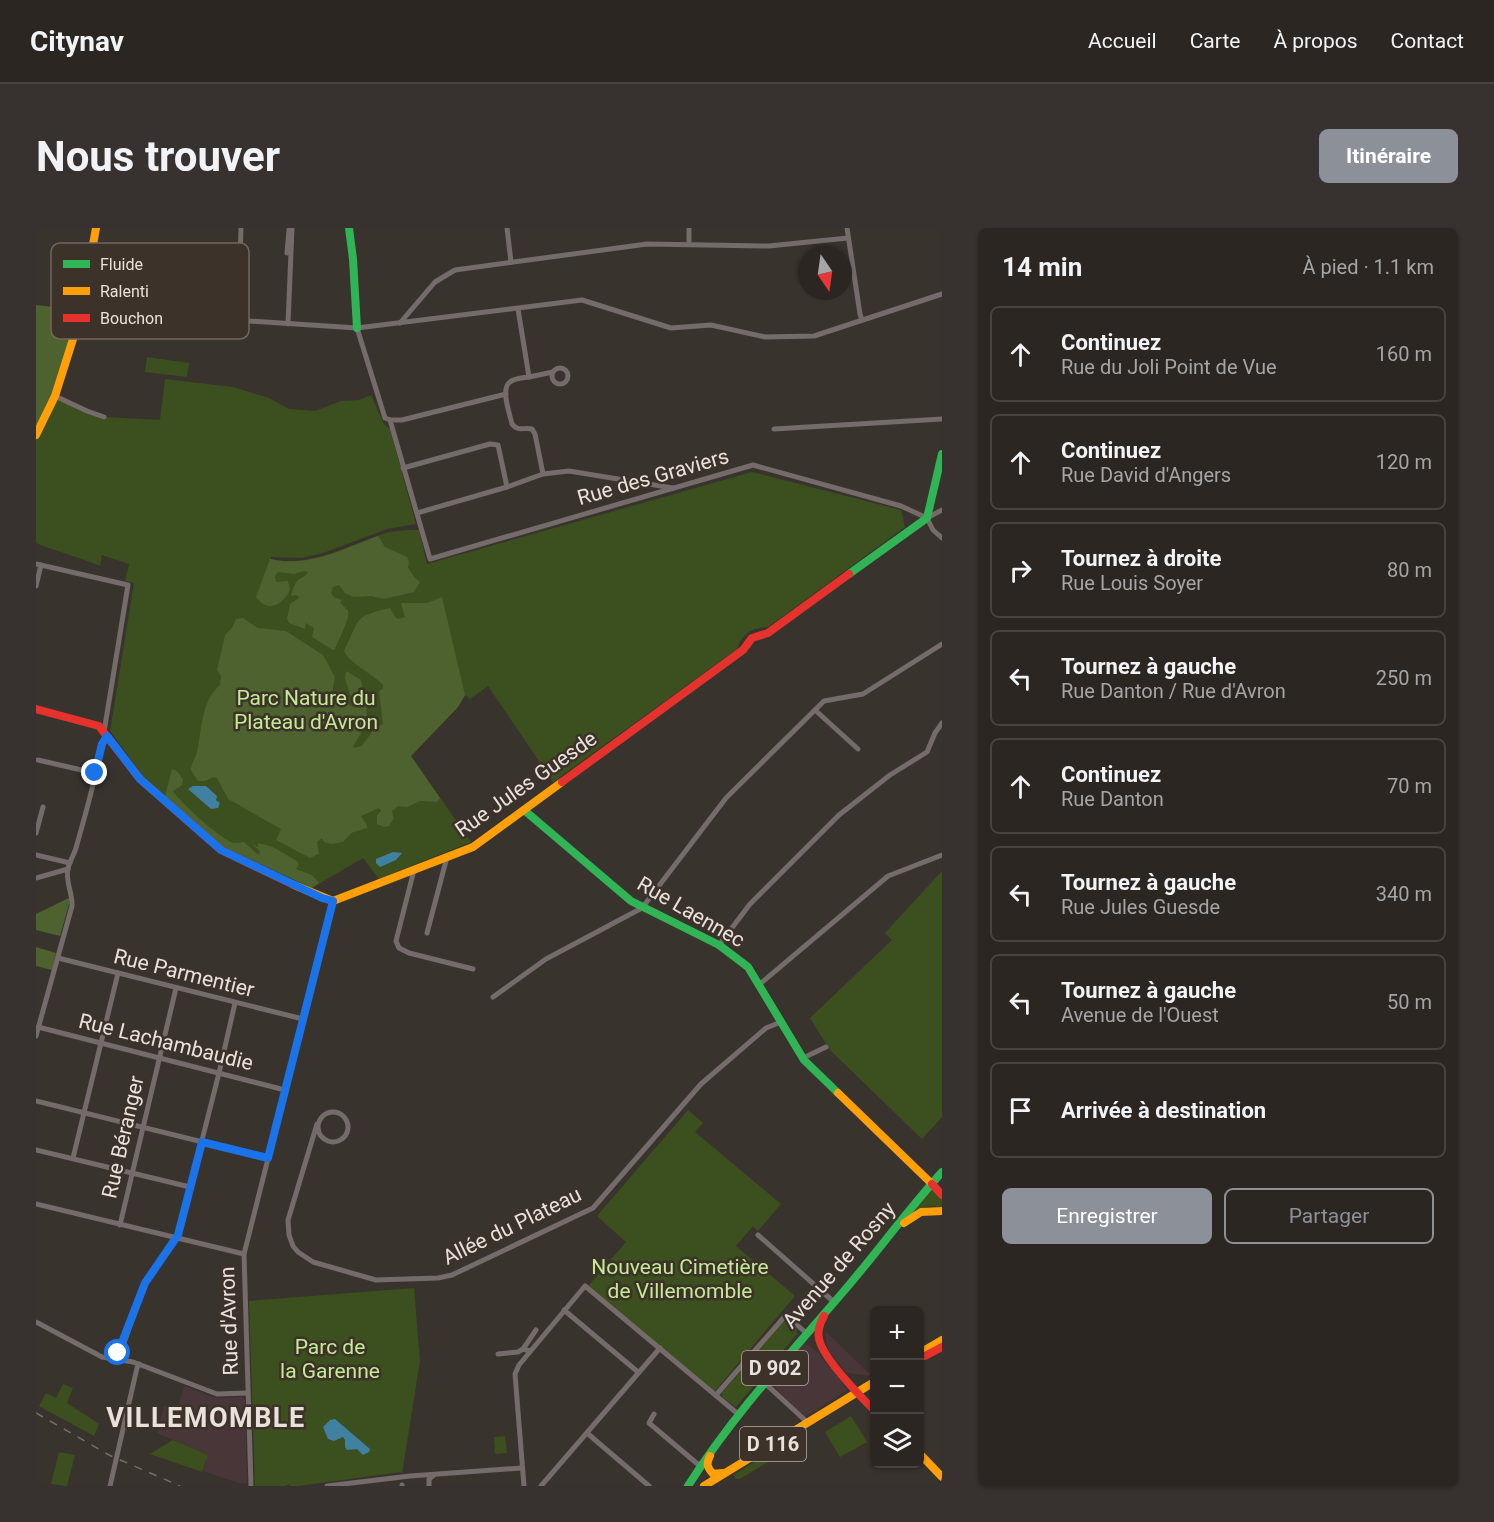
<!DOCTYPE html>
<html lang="fr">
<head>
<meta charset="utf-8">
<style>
  body { margin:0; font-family:Roboto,sans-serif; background:#37322f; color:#f1f3f6 }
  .controls { position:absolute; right:18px; bottom:18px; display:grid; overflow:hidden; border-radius:9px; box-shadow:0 2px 4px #0004 }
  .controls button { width:54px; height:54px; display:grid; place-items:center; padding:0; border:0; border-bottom:2px solid #474340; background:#2b2622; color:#f1f3f6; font:30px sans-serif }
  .compass { position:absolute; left:762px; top:18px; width:54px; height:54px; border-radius:50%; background:#2b2622; box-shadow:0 2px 4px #0004; rotate:167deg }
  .stop { position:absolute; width:18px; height:18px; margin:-14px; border:4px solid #1a73e8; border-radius:50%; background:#fff }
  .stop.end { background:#1a73e8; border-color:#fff; box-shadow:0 2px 6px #0008 }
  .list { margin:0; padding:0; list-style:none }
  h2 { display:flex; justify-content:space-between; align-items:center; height:78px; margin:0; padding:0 24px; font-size:26px }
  h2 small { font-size:20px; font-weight:400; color:#a6a5a5 }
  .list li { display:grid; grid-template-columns:39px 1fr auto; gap:18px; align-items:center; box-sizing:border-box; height:96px; margin:0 12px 12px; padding:0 12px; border:2px solid #474340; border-radius:9px }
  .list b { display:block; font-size:22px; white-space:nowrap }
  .list p { margin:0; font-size:20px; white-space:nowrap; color:#a6a5a5 }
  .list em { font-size:20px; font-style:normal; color:#a6a5a5 }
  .actions { display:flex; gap:12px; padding:18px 24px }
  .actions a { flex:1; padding:14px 0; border:2px solid #8c9099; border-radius:9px; text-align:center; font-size:21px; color:#8c9099 }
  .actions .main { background:#8c9099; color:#fff }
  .icon { flex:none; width:33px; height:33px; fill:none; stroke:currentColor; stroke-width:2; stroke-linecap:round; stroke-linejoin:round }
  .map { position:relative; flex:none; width:906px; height:1258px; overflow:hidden; border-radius:9px }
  header { display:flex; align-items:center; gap:36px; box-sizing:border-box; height:84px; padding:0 30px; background:#2b2622; border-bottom:2px solid #474340 }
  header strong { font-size:28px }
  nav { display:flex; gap:33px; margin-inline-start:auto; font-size:21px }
  .intro { display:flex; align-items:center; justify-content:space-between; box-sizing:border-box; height:144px; padding:0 36px }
  h1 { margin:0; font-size:42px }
  .button { padding:15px 27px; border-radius:9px; background:#8c9099; color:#fff; font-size:21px; font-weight:700 }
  main { display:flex; gap:36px; padding:0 36px }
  aside { flex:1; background:#2b2622; border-radius:9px; box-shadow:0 2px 4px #0004 }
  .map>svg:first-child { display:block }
  .commercial { fill:#493638 }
  .green { fill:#3c4f1e }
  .forest { fill:#4d622e }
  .water { fill:#4080a1 }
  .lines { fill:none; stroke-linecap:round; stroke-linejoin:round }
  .street { stroke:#756b6a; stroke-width:5 }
  .fast { stroke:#30b455; stroke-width:8 }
  .slow { stroke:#ff9f0a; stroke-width:8 }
  .jam { stroke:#e5322d; stroke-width:8 }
  .rail { stroke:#756e6c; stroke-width:1.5; stroke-dasharray:8 8; stroke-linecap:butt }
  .route { stroke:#1a73e8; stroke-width:8 }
  .labels { text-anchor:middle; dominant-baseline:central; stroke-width:5; stroke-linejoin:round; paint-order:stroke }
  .shield { fill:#3d3229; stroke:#b5aca6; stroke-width:1.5 }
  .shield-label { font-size:20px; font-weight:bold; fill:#e9e1dc }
  .street-label { font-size:21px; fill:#e9e1dc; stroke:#3d3229 }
  .park-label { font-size:21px; fill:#c3eb94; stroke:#3d3229 }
  .district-label { font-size:27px; font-weight:bold; letter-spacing:1.5px; fill:#e9e1dc; stroke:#3d3229 }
  .key { fill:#3d3229; stroke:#71675f; stroke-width:1.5 }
  .key-label { font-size:16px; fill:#e9e1dc }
</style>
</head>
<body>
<header>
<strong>Citynav</strong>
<nav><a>Accueil</a><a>Carte</a><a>À propos</a><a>Contact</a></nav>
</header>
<div class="intro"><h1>Nous trouver</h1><a class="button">Itinéraire</a></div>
<main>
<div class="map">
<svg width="906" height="1258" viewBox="0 0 906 1258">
  <rect width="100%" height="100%" fill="#39332e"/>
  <g class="commercial">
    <polygon points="789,1103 792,1106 836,1148 811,1145 793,1123 790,1113"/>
    <polygon points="767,1116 773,1117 783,1126 810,1160 810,1163 769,1189 734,1155"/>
    <polygon points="148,1158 180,1170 206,1169 209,1172 211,1255 203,1255 167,1243 172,1227 121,1205 128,1178 141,1182"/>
  </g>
  <g class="green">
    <polygon points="111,129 153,135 151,149 109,144"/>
    <path d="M129,151L197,159L233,170L253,181L279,183L305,173L323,172L335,167L348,196L354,201L380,296L351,301L290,324L266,330L235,329V331C276,340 312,317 350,305C361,302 372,302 383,302L391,336L716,244L865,282L869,299L732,399C716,400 707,405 701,421L517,554L452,458L434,471L429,467L422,479L375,528L435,614L343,651L327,630L276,660L186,618L107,548L74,503L98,355L89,353L93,336L66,327L64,338C43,329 20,323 0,315V207L19,168L68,189L124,192Z"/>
    <polygon points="906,643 906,889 886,911 794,822 774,790 856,712 849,705"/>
    <polygon points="652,882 667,895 659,904 745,976 722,1003 717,998 700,1018 759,1068 678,1164 552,1058 590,1014 561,988"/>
    <polygon points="897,959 906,969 906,979 894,978 878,983"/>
    <polygon points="378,1060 384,1133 366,1246 365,1244 262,1258 254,1258 254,1256 249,1258 219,1258 213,1073"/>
    <polygon points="751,1093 761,1101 761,1106 729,1145 723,1145 714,1138 714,1132 747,1094"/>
    <polygon points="707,1141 710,1141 722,1153 700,1179 686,1169 686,1165"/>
    <polygon points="27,1156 37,1160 31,1175 63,1196 58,1208 3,1178 10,1165 20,1170"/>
    <polygon points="815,1188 831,1214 804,1229 789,1204"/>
    <polygon points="469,1208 471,1225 459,1226 458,1209"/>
    <polygon points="137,1212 172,1227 166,1244 114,1226"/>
    <polygon points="748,1216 750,1219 747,1222 748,1224 704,1251 700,1251 697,1247"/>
    <polygon points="23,1224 39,1227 31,1258 15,1256"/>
  </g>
  <g class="forest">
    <polygon points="0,77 45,82 19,168 0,207"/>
    <path d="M342,308L349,319L371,329L373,334L372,340L379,350L384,354L378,364L348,371L335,368L317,369L309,365L303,357L297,359L295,365L298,369L306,372L304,375C305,375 311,382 312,382C315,389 302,413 299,421L297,422L276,409L278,400L270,395L269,401L253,395L251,391L254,376L263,370L261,367L255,368C256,363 259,355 262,352C267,348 269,350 272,344L268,343L258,346L242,344L239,348L240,354L252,353L254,362C247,376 232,386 220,369L234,331C272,340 307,321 342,308Z"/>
    <path d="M406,369L429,467L422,479L375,528L404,570L401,574L384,573L371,579L362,578L356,583L358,590L353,598L348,599L341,596V587L345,583L343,580L325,588L331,597V600L315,605L307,614L296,616L288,614L286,610L281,614L283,626L274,630L240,612L245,601L192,571L181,550L178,549L168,553H162L155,542C155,536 159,531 161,524C166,501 165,473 184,457L185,448L181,442L189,407L196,400L200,391L207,390L222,400L250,403L287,427L299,449L296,465L288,474L290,479L299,472H304L319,480L309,451L310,443L325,452C327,467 335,485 328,500C325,507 319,512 317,520L326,518L338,501L347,496L343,464L347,460V457C337,446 313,435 308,423C325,390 316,389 354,380L360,390L363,391L369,389L365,375H391Z"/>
    <path d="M136,541L141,543L147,551L146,557L137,563C143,573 186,613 198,615C202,615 205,614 208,614L221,626H223L224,623L216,616L222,619V615L237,619L261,633L263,636L260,641L276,647L283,655L276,660L186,618L129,568Z"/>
    <polygon points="35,669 24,708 0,702 0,686"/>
    <polygon points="0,719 20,725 16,742 0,738"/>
  </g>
  <g class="water">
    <polygon points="157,558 170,558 181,568 180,572 184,575 182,580 175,581 152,561"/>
    <polygon points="357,624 366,625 360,632 344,639 340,635 340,631"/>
    <polygon points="299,1191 334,1221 333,1224 327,1227 321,1221 311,1222 309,1219 309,1212 307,1209 298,1213 292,1211 287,1199 294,1192"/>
  </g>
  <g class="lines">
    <g class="street">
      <polyline points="471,0 475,34"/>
      <polyline points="811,0 824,86 826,92"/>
      <polyline points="653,16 653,0"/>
      <polyline points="251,25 253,2"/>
      <path d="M482,81L493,149C487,150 479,150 474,154C464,161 474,186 476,196C482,204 488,199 496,201L499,206L507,246"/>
      <polyline points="45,82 321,100 546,72 635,100 675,97 729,109 778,108 906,66"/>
      <polyline points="202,94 205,0"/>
      <polyline points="364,95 399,54 419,42 611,16 733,18 812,10"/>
      <polyline points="252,96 256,0"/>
      <polyline points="321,100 349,190 354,192 394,331 717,237 865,278 891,290"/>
      <circle cx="524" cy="148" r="8"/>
      <polyline points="493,149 517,144"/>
      <polyline points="19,168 51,183 68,189"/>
      <polyline points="354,192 366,192 470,166"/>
      <polyline points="738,201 906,191"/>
      <polyline points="367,240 454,216 462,217 471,259"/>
      <polyline points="381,285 471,259 507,246 533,243 637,260"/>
      <polyline points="891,290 897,302 906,310"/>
      <polyline points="891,290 906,282"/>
      <polyline points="0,336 92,357 68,504"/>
      <polyline points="0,358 5,337"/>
      <polyline points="779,482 822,521"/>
      <polyline points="2,532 59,545"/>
      <polyline points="0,605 7,579"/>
      <polyline points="0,627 34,635"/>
      <polyline points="378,642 360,713 363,720 373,725 437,741"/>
      <polyline points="0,650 32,641"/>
      <polyline points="391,705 411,629"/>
      <polyline points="683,717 714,676 803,587 854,547 891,524 899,505 906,495"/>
      <polyline points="22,730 267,791"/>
      <polyline points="724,756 852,648 906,627"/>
      <polyline points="457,769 510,731 606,680 690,570 788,473 827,466 906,416"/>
      <polyline points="2,799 249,862"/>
      <path d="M0,808L36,678C37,666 29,653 32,641C33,634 38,627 40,620C46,598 53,575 58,552C61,537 62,522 71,508"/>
      <polyline points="767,830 790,819"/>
      <polyline points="0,873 232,930"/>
      <circle cx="297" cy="899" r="15"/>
      <polyline points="281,896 252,992 253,1007 257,1018 262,1024 277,1034 340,1052 402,1050 416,1047 557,980 665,856 730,800 745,794"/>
      <polyline points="0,922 154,959"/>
      <polyline points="37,930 82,745"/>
      <polyline points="0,976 208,1026"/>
      <polyline points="84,997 140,760"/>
      <polyline points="722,1007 798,1074"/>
      <polyline points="528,1082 602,1144"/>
      <polyline points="0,1094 66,1129 97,1134 181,1166 212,1165"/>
      <polyline points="487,1121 500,1102"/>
      <polyline points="462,1126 482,1124 487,1121 494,1123"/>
      <polyline points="82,1132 109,1055 142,1007 183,845 199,775"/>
      <polyline points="707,1135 771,1194"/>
      <polyline points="680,1167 750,1087 769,1104"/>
      <polyline points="618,1186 613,1195 664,1238"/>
      <polyline points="551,1205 613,1258"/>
      <polyline points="366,1257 366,1258"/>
      <polyline points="74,1258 101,1140 103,1136"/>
      <polyline points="215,1258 208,1026 297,673"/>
      <polyline points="291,1258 374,1248 486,1240"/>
      <polyline points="393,1258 393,1251 398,1247"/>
      <polyline points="488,1258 479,1146 483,1137 549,1058 702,1186"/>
      <polyline points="505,1258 624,1120"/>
    </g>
    <g class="fast">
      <polyline points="313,0 317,31 321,100"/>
      <polyline points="813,346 891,290 906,226"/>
      <polyline points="488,582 595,673 683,717 712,739 768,832 802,865"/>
      <path d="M652,1258C699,1184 756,1124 813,1057C844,1020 873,981 906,944"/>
    </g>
    <g class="slow">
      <polyline points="0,207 19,168 44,89 60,0"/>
      <polyline points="258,657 297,673 437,619 526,554"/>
      <polyline points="802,865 896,956"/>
      <polyline points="868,995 885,984 906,983"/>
      <polyline points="884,1125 906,1112"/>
      <polyline points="884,1226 906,1249"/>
      <path d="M674,1228C670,1236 671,1239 677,1246L686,1245"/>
      <polyline points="668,1258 838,1154"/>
    </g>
    <g class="jam">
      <polyline points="0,481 63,498 104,551 185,622 258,657"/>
      <polyline points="526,554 707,422 716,410 732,405 813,346"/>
      <polyline points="896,956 906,967"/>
      <path d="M788,1088C784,1095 781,1102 783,1111C787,1130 823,1167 838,1182"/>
      <polyline points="889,1128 906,1119"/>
    </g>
    <polyline class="rail" points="0,1185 73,1227 144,1258"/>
  </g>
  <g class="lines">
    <polyline class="route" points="59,545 66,516 71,508 104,551 185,622 286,670 297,673 232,930 166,914 142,1007 109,1055 82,1125"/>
  </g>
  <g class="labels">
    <g class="shield">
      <rect x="706" y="1123" width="66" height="34" rx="4.5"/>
      <rect x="704" y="1199" width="66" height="34" rx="4.5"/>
    </g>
    <g class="shield-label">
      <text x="739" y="1140">D 902</text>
      <text x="737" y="1216">D 116</text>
    </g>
    <g class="street-label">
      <text transform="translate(617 249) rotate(-16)">Rue des Graviers</text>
      <text transform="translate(490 556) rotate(-35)">Rue Jules Guesde</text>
      <text transform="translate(655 684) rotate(30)">Rue Laennec</text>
      <text transform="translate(148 745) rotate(14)">Rue Parmentier</text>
      <text transform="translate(130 814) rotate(14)">Rue Lachambaudie</text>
      <text transform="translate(87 909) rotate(-77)">Rue Béranger</text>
      <text transform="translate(476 998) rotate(-26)">Allée du Plateau</text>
      <text transform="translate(803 1037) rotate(-49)">Avenue de Rosny</text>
      <text transform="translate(193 1093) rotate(-92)">Rue d'Avron</text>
    </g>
    <g class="park-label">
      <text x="270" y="470">Parc Nature du<tspan x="270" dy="24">Plateau d'Avron</tspan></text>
      <text x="644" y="1039">Nouveau Cimetière<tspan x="644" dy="24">de Villemomble</tspan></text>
      <text x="294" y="1119">Parc de<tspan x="294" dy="24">la Garenne</tspan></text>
    </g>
    <g class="district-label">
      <text x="170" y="1190">VILLEMOMBLE</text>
    </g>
  </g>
  <rect x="15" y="15" width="198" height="96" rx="9" class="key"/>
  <rect x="27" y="32" width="27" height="8" fill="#30b455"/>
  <rect x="27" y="59" width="27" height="8" fill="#ff9f0a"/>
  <rect x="27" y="86" width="27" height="8" fill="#e5322d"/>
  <g class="key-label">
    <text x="64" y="42">Fluide</text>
    <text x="64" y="69">Ralenti</text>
    <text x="64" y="96">Bouchon</text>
  </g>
</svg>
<div class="controls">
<button>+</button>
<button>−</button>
<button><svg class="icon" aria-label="layers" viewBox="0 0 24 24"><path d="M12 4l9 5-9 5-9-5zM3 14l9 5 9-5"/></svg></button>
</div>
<svg class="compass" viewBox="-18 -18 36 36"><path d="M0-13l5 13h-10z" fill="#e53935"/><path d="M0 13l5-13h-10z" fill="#a6a5a5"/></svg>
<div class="stop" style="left:82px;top:1125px"></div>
<div class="stop end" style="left:59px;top:545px"></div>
</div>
<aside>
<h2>14 min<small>À pied · 1.1 km</small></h2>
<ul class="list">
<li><svg class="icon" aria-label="ahead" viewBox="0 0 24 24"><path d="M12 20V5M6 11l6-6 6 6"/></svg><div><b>Continuez</b><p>Rue du Joli Point de Vue</p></div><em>160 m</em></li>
<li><svg class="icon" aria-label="ahead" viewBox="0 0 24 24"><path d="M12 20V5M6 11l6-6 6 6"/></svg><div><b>Continuez</b><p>Rue David d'Angers</p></div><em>120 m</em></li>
<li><svg class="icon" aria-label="right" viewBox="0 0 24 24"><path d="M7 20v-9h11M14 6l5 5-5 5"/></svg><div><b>Tournez à droite</b><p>Rue Louis Soyer</p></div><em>80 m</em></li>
<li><svg class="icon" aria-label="left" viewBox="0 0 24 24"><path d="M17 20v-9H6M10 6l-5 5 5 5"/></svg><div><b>Tournez à gauche</b><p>Rue Danton / Rue d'Avron</p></div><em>250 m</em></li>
<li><svg class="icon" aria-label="ahead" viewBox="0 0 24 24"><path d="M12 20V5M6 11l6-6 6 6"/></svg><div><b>Continuez</b><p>Rue Danton</p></div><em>70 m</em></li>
<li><svg class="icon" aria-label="left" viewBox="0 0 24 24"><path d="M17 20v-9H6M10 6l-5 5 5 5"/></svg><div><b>Tournez à gauche</b><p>Rue Jules Guesde</p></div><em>340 m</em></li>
<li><svg class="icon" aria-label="left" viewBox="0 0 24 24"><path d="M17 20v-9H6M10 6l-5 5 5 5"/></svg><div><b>Tournez à gauche</b><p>Avenue de l'Ouest</p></div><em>50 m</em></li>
<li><svg class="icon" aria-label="arrive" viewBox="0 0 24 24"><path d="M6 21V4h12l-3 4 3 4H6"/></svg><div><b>Arrivée à destination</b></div></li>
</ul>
<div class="actions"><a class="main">Enregistrer</a><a>Partager</a></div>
</aside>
</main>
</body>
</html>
